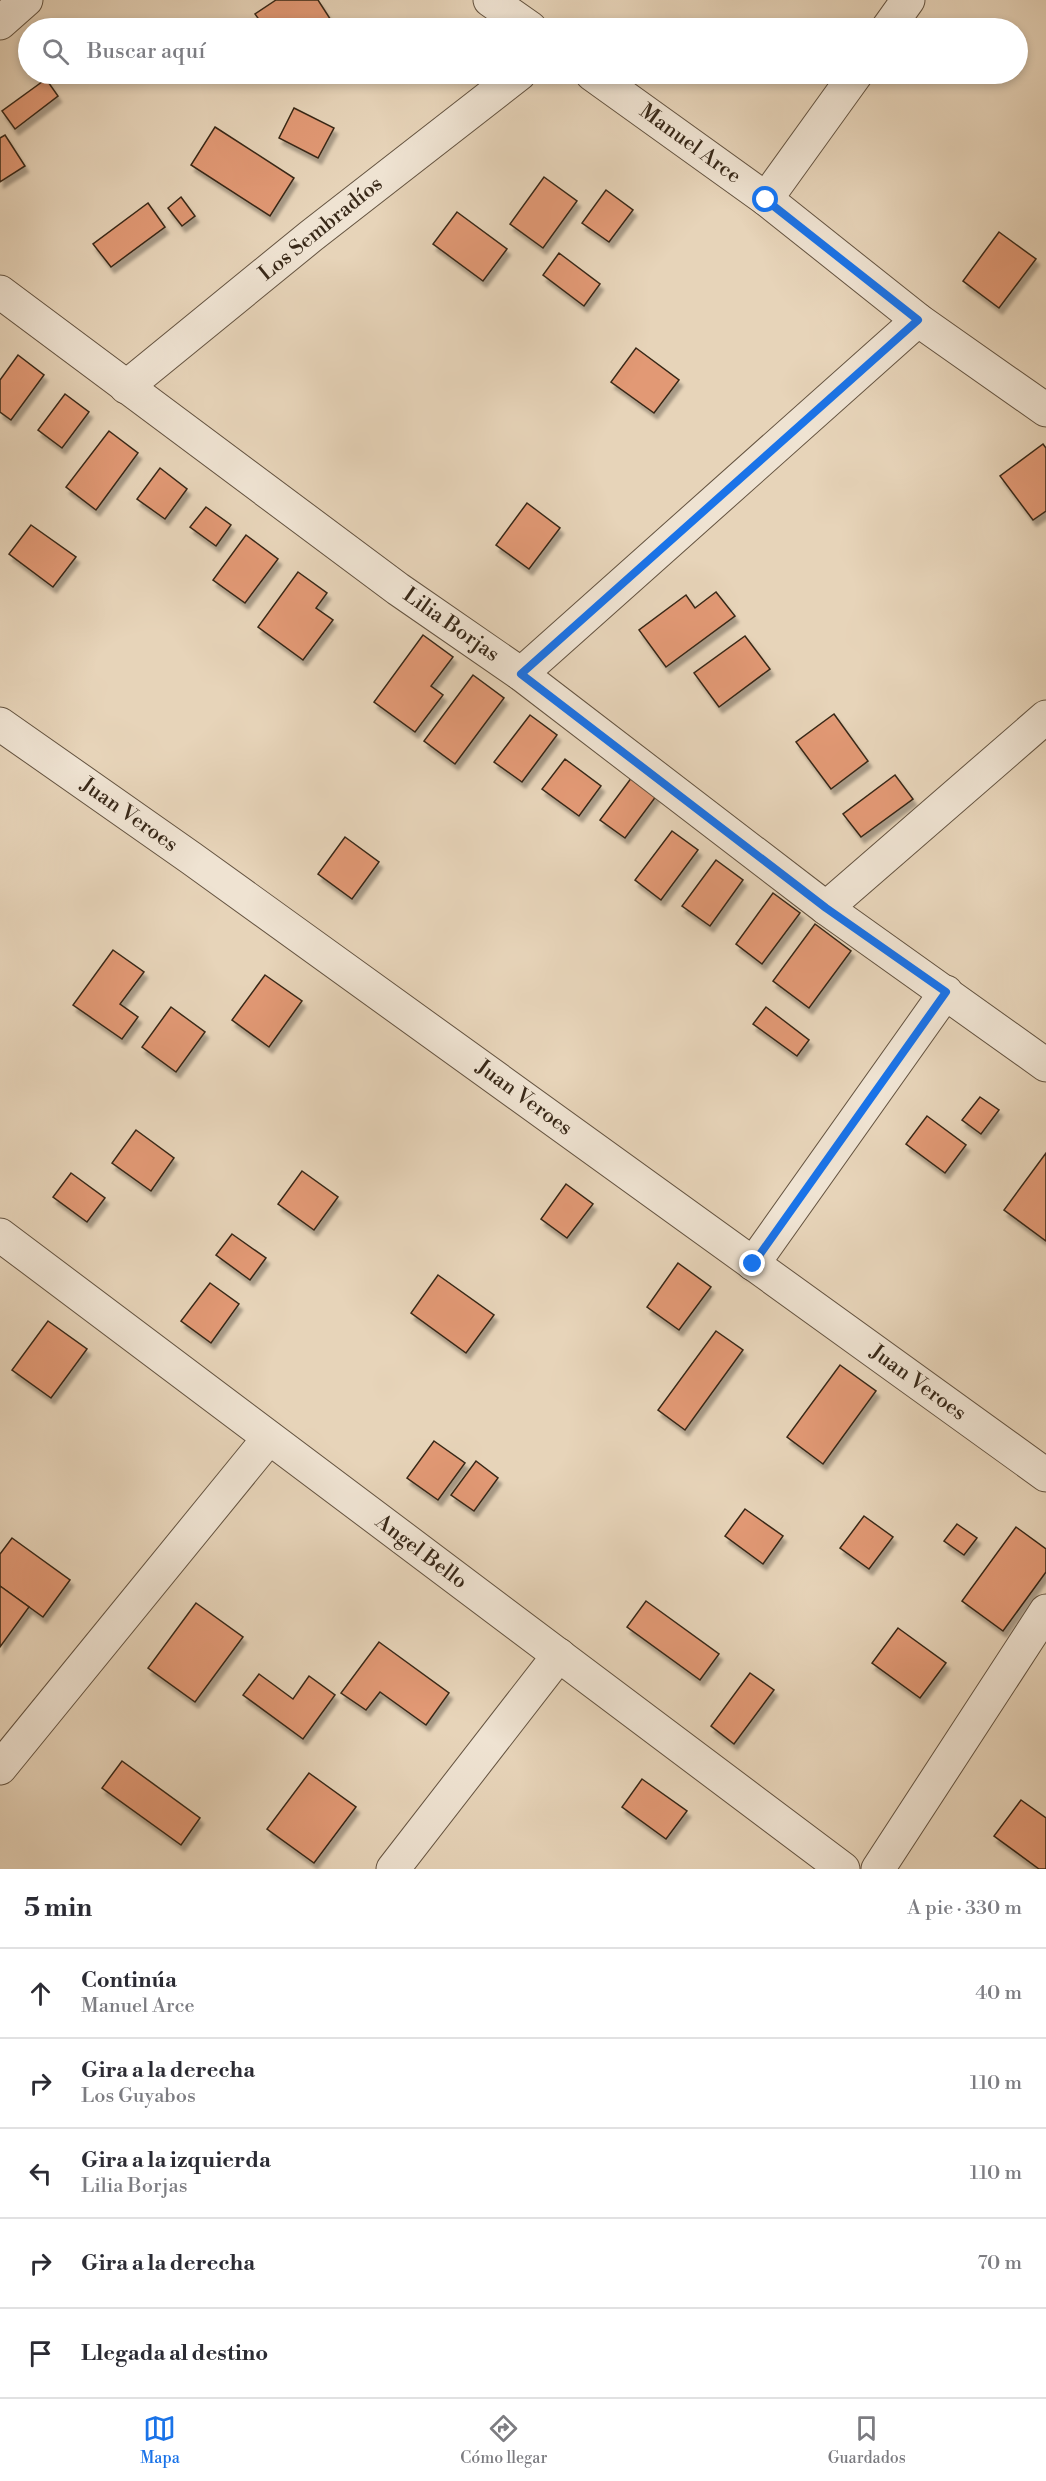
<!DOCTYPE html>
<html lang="es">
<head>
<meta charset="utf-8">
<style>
  body { margin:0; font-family:"Libre Bodoni",serif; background:#f2f2f3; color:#2b2b33 }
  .stop { position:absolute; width:18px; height:18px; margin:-14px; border:4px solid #1a73e8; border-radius:50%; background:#fff }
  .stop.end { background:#1a73e8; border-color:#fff; box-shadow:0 2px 6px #0008 }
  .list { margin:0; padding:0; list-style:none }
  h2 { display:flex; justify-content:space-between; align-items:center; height:78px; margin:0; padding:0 24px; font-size:26px }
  h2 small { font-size:20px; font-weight:400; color:#7c7c81 }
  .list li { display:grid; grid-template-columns:39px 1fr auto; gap:18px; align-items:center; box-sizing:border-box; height:90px; padding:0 24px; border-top:2px solid #e1e1e2 }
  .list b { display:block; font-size:22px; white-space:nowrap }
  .list p { margin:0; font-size:20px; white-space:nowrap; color:#7c7c81 }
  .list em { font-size:20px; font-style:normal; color:#7c7c81 }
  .icon { flex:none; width:33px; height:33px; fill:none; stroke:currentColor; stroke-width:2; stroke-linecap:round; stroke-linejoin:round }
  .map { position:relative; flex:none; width:1046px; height:1869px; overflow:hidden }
  .search { position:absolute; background:#fff; box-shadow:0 3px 9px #0003; left:18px; right:18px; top:18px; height:66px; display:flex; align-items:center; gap:15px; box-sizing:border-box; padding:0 21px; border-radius:33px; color:#7c7c81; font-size:22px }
  .sheet { height:528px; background:#fff }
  nav { display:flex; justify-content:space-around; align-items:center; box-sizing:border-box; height:84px; border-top:2px solid #e1e1e2; background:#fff; font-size:16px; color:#7c7c81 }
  nav a { display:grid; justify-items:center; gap:3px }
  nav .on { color:#1a73e8 }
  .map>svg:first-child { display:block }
  .building { fill:#e29974; stroke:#382818; stroke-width:1.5; filter:url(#shadow) }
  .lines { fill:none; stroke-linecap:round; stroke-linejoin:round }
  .minor-casing { stroke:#645340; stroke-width:35 }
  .minor { stroke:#efe3d2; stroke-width:33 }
  .route { stroke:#1a73e8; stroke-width:8 }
  .labels { text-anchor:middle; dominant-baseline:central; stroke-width:6; stroke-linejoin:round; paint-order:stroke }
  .street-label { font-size:21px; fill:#382818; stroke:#efe3d2 }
</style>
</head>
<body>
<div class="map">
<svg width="1046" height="1869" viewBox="0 0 1046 1869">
  <defs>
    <filter id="shadow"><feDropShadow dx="3.5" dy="6" stdDeviation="1.5" flood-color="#0004"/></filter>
  </defs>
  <rect width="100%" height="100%" fill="#e7d4b9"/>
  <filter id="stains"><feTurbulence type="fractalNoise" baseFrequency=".00333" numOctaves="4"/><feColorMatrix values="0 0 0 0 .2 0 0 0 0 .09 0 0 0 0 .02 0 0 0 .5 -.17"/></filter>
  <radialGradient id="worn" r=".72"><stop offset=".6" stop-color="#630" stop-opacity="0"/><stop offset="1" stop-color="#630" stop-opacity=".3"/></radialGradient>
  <g class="building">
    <polygon points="276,0 318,0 336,28 265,28 255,14"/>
    <polygon points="46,79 58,96 15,129 2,111"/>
    <polygon points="294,108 334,128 318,158 279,138"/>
    <polygon points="215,127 294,178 270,216 191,165"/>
    <polygon points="5,135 25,166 0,182 0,138"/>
    <polygon points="544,177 577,201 543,248 510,224"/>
    <polygon points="606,190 633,210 609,242 582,223"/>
    <polygon points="181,197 195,216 182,226 168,208"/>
    <polygon points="148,203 165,227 111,267 93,244"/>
    <polygon points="457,212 507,249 483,281 433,244"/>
    <polygon points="999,232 1036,259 999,308 963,281"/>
    <polygon points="559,253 600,284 584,306 543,275"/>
    <polygon points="636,348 679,380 654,413 611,382"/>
    <polygon points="18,355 44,375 11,420 0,412 0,380"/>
    <polygon points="65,394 89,412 62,448 38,430"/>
    <polygon points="109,431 138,453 96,510 66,487"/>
    <polygon points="1043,444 1046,448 1046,511 1033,520 1000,476"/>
    <polygon points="160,468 187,489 165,519 137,499"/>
    <polygon points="527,503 560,528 529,569 496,545"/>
    <polygon points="206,507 231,525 216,546 190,527"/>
    <polygon points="31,525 76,557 53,587 9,554"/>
    <polygon points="246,535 278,559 245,603 213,580"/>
    <polygon points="298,572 327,593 316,608 333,620 303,660 258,627"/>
    <polygon points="716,592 735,616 666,667 639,630 686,595 695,608"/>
    <polygon points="423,635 453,657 431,686 443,695 415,732 374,702"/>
    <polygon points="745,636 770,669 719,707 694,673"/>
    <polygon points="473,675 504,698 455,764 424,741"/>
    <polygon points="834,714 868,761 831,789 796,742"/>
    <polygon points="530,715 557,735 522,782 494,762"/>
    <polygon points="565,759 601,786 579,816 542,789"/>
    <polygon points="895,775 913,799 861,837 843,814"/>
    <polygon points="632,777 657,795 625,838 600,820"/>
    <polygon points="672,831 698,850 661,900 635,880"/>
    <polygon points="345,837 379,862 352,899 318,874"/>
    <polygon points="716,860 743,880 710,926 682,906"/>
    <polygon points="773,893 800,913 762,964 736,944"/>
    <polygon points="815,924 851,951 809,1008 773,981"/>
    <polygon points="113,950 144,972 120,1004 138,1017 122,1039 73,1005"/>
    <polygon points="265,975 302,1001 269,1047 232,1020"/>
    <polygon points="171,1007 205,1032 176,1072 142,1047"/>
    <polygon points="766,1007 809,1040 797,1056 753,1024"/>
    <polygon points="980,1097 999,1110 981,1134 962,1120"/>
    <polygon points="927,1116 966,1145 945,1173 906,1144"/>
    <polygon points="136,1130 174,1158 151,1191 112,1163"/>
    <polygon points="1046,1153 1046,1241 1004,1210"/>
    <polygon points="302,1171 338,1197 314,1230 278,1204"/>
    <polygon points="71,1173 105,1198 87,1222 53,1197"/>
    <polygon points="566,1184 593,1204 567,1238 541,1219"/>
    <polygon points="232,1234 266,1258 250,1280 216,1255"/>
    <polygon points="678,1263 711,1287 679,1330 647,1307"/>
    <polygon points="438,1275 494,1315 466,1353 411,1313"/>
    <polygon points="210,1283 239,1304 211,1343 181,1321"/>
    <polygon points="48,1321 87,1349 51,1398 12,1370"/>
    <polygon points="716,1331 743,1350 685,1430 658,1410"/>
    <polygon points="840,1365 876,1391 823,1464 787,1437"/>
    <polygon points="434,1441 465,1463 438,1500 407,1478"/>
    <polygon points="476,1461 498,1478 474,1511 451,1495"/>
    <polygon points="745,1509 783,1536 763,1564 725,1536"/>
    <polygon points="864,1516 893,1537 869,1569 840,1548"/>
    <polygon points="957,1524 977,1538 964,1555 944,1541"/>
    <polygon points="1016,1527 1046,1549 1046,1572 1003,1631 962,1601"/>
    <polygon points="12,1538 70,1580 43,1617 0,1586 0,1554"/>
    <polygon points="0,1586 29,1607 0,1647"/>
    <polygon points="646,1601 719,1654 700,1680 627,1627"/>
    <polygon points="196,1603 243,1637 195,1702 148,1668"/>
    <polygon points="898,1628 946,1663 920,1698 872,1663"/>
    <polygon points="379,1642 449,1693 426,1725 380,1692 366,1710 341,1693"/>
    <polygon points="750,1673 774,1690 734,1744 711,1726"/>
    <polygon points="259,1674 293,1699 309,1676 335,1695 303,1739 243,1695"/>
    <polygon points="122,1761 200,1818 181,1845 102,1788"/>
    <polygon points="309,1773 356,1807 314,1863 267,1829"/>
    <polygon points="642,1779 687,1811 666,1839 622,1807"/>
    <polygon points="1021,1800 1046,1818 1046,1869 1039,1869 994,1836"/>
  </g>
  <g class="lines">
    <g class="minor-casing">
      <g id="minor">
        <polyline points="490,0 530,28"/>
        <polyline points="0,23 26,0"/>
        <polyline points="888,28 908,0"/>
        <polyline points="592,74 766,199 918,320 1046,410"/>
        <polyline points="766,199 856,74"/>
        <polyline points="0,292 398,589 521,674 826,908 1046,1065"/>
        <polyline points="126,387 311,236 519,74"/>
        <polyline points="521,674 918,320"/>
        <polyline points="0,724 191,858 1046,1475"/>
        <polyline points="826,908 1046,717"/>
        <polyline points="0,1235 843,1869"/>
        <polyline points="753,1264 946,992"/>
        <polyline points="0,1768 269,1438"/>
        <polyline points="393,1869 559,1655"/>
        <polyline points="878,1869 1046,1611"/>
      </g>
    </g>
    <use href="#minor" class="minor"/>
  </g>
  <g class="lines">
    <polyline class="route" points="753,1264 946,992 826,908 521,674 918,320 766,200"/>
  </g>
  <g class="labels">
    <g class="street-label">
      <text transform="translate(690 144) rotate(36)">Manuel Arce</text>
      <text transform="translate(321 229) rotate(-39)">Los Sembradíos</text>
      <text transform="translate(451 625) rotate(35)">Lilia Borjas</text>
      <text transform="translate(129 815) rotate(35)">Juan Veroes</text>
      <text transform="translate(524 1098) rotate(36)">Juan Veroes</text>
      <text transform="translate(918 1383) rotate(36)">Juan Veroes</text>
      <text transform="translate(421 1552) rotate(37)">Angel Bello</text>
    </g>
  </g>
  <rect width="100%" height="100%" filter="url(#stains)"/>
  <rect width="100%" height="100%" fill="url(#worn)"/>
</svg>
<div class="stop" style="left:766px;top:200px"></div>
<div class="stop end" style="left:753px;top:1264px"></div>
<div class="search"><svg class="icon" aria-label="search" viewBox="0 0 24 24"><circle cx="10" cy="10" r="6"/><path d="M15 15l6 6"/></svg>Buscar aquí</div>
</div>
<section class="sheet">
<h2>5 min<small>A pie · 330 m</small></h2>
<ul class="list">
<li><svg class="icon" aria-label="ahead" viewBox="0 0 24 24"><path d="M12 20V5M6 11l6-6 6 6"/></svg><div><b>Continúa</b><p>Manuel Arce</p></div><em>40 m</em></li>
<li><svg class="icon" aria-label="right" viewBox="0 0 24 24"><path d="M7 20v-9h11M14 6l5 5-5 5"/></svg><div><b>Gira a la derecha</b><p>Los Guyabos</p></div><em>110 m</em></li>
<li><svg class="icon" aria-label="left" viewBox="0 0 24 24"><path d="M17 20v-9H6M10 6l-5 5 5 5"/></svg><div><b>Gira a la izquierda</b><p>Lilia Borjas</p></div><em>110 m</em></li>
<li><svg class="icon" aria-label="right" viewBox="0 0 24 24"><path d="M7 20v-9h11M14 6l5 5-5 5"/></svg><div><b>Gira a la derecha</b></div><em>70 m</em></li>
<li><svg class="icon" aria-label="arrive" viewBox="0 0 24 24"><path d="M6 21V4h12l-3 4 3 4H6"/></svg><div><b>Llegada al destino</b></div></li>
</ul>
</section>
<nav>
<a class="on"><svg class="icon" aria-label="map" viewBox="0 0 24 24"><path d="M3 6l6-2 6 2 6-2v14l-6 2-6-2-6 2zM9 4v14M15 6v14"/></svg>Mapa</a>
<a><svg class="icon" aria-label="directions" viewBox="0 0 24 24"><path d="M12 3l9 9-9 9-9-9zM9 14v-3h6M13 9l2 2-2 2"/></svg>Cómo llegar</a>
<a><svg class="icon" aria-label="saved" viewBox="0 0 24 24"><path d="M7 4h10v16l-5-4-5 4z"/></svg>Guardados</a>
</nav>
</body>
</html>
